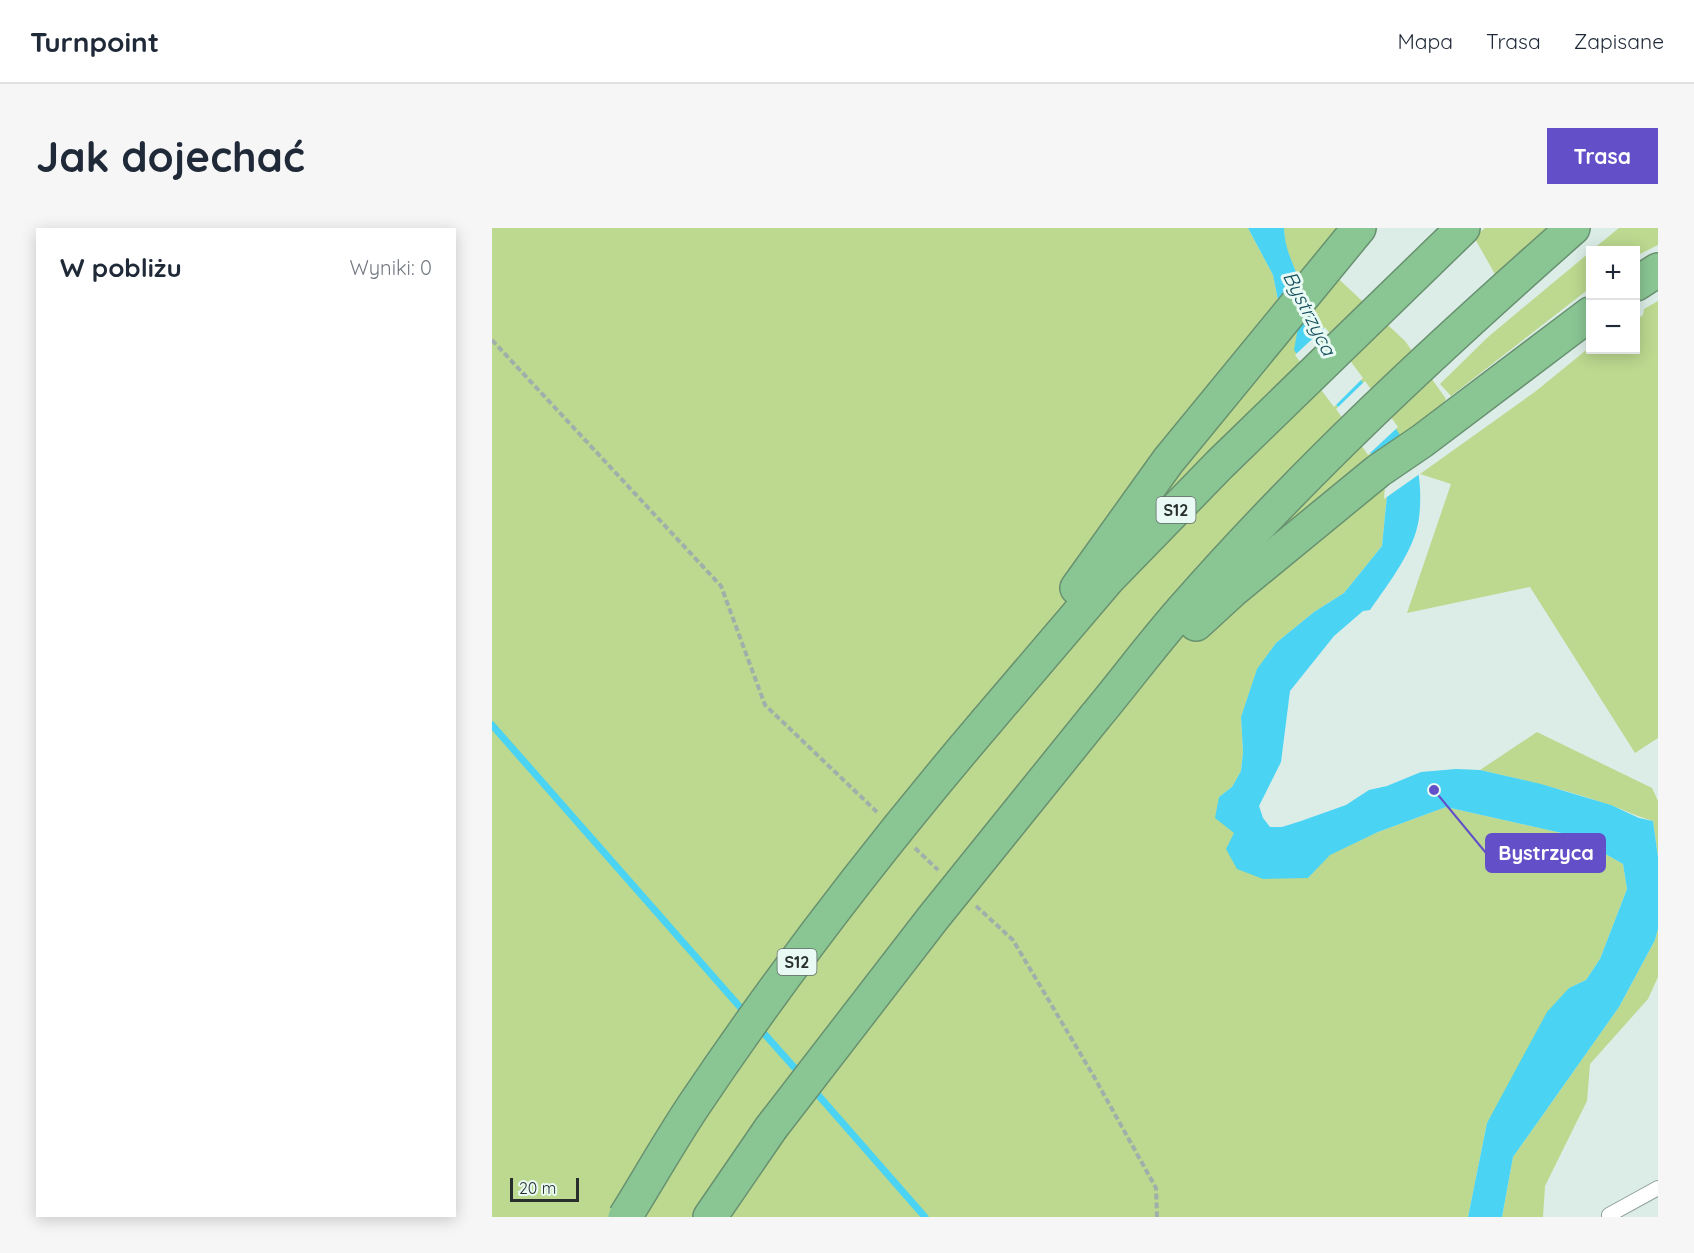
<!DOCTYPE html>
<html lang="pl">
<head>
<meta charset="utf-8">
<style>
  body { margin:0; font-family:Quicksand,sans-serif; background:#f6f6f7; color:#1f2937 }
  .controls { position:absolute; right:18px; top:18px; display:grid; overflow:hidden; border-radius:0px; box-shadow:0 3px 15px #0003 }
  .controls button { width:54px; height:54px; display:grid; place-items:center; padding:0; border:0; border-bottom:2px solid #e0e1e3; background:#fff; color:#1f2937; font:30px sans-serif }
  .scale { position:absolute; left:18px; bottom:15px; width:69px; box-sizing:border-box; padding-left:6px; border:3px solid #282e2c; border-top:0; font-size:16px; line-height:21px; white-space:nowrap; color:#282e2c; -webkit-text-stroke:4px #e9faf4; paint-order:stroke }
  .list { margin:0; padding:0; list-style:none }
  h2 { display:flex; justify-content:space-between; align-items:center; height:78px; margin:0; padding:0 24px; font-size:26px }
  h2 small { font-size:20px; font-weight:400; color:#747a83 }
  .map { position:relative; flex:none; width:1166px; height:989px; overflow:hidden; border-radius:0px }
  header { display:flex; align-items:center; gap:36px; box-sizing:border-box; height:84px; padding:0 30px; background:#fff; border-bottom:2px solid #e0e1e3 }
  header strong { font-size:28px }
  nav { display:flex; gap:33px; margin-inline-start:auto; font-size:21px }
  .intro { display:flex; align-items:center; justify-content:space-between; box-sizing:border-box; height:144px; padding:0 36px }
  h1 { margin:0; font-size:42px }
  .button { padding:15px 27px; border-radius:0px; background:#6350c9; color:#fff; font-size:21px; font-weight:700 }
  main { display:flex; gap:36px; padding:0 36px }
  aside { flex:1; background:#fff; border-radius:0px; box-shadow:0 3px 15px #0003 }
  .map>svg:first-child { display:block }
  .green { fill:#bcd98f }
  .water { fill:#4ad3f3 }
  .pier { fill:#dcede7 }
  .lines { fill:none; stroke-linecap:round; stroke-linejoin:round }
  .stream { stroke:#4ad3f3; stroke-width:7 }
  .service-casing { stroke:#8f9f99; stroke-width:16 }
  .motorway-casing { stroke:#689170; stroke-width:36 }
  .path { stroke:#a1afaa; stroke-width:4; stroke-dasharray:6 3; stroke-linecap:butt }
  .service { stroke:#fff; stroke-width:14 }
  .motorway { stroke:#8ac694; stroke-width:33 }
  .motorway-bridge-casing { stroke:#689170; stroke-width:36; stroke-linecap:butt }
  .motorway-bridge { stroke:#8ac694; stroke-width:33 }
  .labels { text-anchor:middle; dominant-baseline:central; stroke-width:6; stroke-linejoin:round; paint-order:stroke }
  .shield { fill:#e9faf4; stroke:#626b68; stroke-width:1.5 }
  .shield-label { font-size:16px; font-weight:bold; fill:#282e2c }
  .water-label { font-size:20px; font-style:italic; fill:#154e5c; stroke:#e9faf4 }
  .leader { fill:none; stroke:#6350c9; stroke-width:2 }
  .callout-dot { fill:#6350c9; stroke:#e9faf4; stroke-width:2 }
  .callout { fill:#6350c9; stroke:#6350c9; stroke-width:2 }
  .callout-label { font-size:20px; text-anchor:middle; font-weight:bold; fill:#fff }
</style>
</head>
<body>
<header>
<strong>Turnpoint</strong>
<nav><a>Mapa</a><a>Trasa</a><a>Zapisane</a></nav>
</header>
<div class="intro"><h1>Jak dojechać</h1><a class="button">Trasa</a></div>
<main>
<aside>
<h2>W pobliżu<small>Wyniki: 0</small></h2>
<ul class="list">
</ul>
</aside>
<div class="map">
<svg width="1166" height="989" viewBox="0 0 1166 989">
  <rect width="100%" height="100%" fill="#dcede7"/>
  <g class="green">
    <polygon points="0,0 756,0 781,47 787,77 807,94 843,175 884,234 896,257 890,318 852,365 822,384 784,415 765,442 749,489 751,524 749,543 740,559 727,569 816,650 837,627 886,604 954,579 1074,606 1103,620 1131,636 1135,661 1108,731 1094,752 1077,760 995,895 976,989 0,989"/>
    <polygon points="792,0 845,0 822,28 913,113 954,171 920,228 895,187 834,107 814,70 793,17"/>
    <polygon points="993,0 1060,0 1004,48 982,9"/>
    <polygon points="1127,0 1166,0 1166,17 1144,28 1144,22 1100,22"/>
    <polygon points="1098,24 1098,60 959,168 948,156 996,109"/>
    <polygon points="1166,73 1166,510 1143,525 1038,359 915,385 959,256 928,246 1044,163 1098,119 1098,122 1144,122 1144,92 1151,87 1152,81"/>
    <path d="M1045,504L1160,560L1166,573V629L1161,593C1146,589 1133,582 1118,577C1076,562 1032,552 988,542Z"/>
    <polygon points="1166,701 1166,749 1156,771 1098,836 1095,873 1053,958 1051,989 1010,989 1021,929 1127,779 1163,712"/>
  </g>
  <path class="water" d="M756,0H792C793,22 800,32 807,52C828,110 874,152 906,204C912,214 921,225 924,236C929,251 929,274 927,290C923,322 896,356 878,382L871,383L842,408L798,463L789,534L767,578L771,590L778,599H790L809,593L854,577L877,562L895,558L929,544L964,541L988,542L1049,556L1119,577L1147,590L1161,593L1166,629V701L1163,712L1127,779L1021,929L1010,989H976L995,895L1055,784L1077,760L1094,752L1108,731L1135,661L1131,636L1103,620L1074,606L954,579L886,604L838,627L816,650L771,651L745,641L734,621L742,605L723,590L727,569L740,559L749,543L751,524L749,489L765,441L784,415L822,384L852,365L890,318L896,257L884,233L843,175L802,122L807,94L787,77L781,47Z"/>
  <g class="pier">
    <polygon points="833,99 871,150 842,179 803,127"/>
    <polygon points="873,153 906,199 876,227 844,181"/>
    <polygon points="910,206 926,232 929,245 892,271 893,258 878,231"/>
  </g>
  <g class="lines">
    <g class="stream">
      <polyline points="0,497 255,787"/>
      <polyline points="267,800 309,847"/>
      <polyline points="320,860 433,989"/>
    </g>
    <g class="service-casing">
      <polyline id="service" points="1117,987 1166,960"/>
    </g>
    <g class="motorway-casing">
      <g id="motorway">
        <polyline points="1144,56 1166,42"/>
        <polyline points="585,360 676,233 867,0"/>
        <polyline points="704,396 741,362 886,243 930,213 1098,86"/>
        <path d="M603,489C633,453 661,415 692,380C811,244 945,120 1081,0"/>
        <polyline points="495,493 616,351 728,236 971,0"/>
        <polyline points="218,989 279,900"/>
      </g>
    </g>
    <g class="path">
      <polyline points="0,112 229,358 273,477 385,584"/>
      <polyline points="423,620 446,642"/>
      <polyline points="484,678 521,712 601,847 664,960 665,989"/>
    </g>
    <use href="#service" class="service"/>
    <use href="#motorway" class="motorway"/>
    <g class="motorway-bridge-casing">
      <g id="motorway-bridge">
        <polyline points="279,900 441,690 603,489"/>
        <path d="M133,989C156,952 178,913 202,877C292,743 391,615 495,493"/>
      </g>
    </g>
    <use href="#motorway-bridge" class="motorway-bridge"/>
  </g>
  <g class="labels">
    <g class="shield">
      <rect x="664.5" y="269" width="39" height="26" rx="4.5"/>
      <rect x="285.5" y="721" width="39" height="26" rx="4.5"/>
    </g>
    <g class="shield-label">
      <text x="684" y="282">S12</text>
      <text x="305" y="734">S12</text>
    </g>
    <g class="water-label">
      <text transform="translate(818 85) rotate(63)">Bystrzyca</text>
    </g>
  </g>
  <path class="leader" d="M942 562L994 625"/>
  <circle class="callout-dot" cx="942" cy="562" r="6"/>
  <rect class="callout" x="994" y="606" width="119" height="38" rx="6"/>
  <g class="callout-label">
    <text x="1054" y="632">Bystrzyca</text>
  </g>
</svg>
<div class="controls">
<button>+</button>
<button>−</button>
</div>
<div class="scale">20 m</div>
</div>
</main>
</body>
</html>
